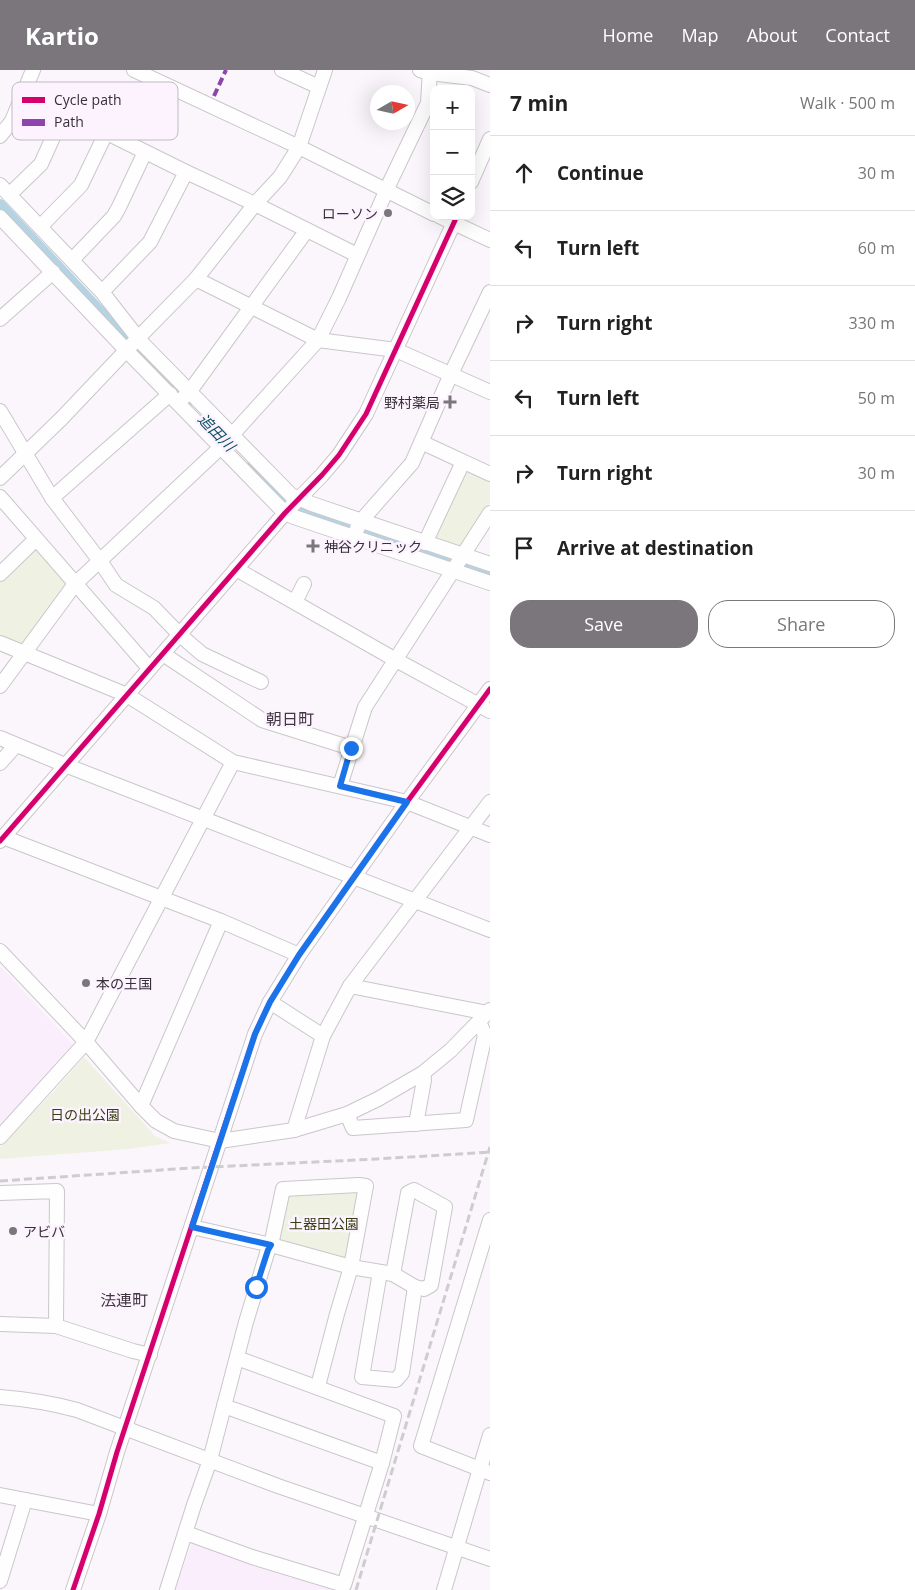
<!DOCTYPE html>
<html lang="en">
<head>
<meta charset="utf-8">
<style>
  body { margin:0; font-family:"Open Sans","Noto Sans JP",sans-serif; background:#f6f6f6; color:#222 }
  .controls { position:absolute; right:15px; top:15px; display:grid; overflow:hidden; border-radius:10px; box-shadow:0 5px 20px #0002 }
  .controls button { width:45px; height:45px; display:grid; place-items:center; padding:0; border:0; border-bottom:1px solid #e0e0e0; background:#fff; color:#222; font:25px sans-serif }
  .compass { position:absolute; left:370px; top:15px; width:45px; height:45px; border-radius:50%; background:#fff; box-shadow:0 5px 20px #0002; rotate:81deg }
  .stop { position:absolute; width:15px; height:15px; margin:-11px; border:4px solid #1a73e8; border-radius:50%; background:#fff }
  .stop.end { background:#1a73e8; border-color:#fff; box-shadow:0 1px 5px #0008 }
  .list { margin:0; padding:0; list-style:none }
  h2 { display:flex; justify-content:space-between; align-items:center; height:65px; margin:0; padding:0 20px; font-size:21px }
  h2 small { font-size:16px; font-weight:400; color:#767676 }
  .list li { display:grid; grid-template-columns:32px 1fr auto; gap:15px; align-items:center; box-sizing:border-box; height:75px; padding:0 20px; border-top:1px solid #e0e0e0 }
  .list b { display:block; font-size:19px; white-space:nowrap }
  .list em { font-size:16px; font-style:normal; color:#767676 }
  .actions { display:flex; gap:10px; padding:15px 20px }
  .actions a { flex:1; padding:11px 0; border:1px solid #7a767c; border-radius:20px; text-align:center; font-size:18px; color:#7a767c }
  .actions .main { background:#7a767c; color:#fff }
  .icon { flex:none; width:28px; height:28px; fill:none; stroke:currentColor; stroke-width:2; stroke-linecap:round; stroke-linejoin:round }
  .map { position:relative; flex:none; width:490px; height:1520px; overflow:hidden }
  header { display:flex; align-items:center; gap:30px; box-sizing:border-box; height:70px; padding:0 25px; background:#7a767c; color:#fff }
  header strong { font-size:24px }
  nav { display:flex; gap:28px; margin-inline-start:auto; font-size:18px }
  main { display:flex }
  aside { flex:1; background:#fff }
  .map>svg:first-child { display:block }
  .built { fill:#faeefd }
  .green { fill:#eff1e2 }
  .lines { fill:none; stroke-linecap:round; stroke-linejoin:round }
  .canal { stroke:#b4d4e4; stroke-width:10 }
  .minor-casing { stroke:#cac6ca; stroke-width:16 }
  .minor { stroke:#fefeff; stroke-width:14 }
  .rail { stroke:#cecdce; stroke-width:3; stroke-dasharray:8 4; stroke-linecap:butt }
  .quiet { stroke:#8e44ad; stroke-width:4; stroke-dasharray:8 4; stroke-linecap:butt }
  .cycleway-casing { stroke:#fdf3ff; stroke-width:8 }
  .cycleway { stroke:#d6006c; stroke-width:5 }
  .route { stroke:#1a73e8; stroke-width:6 }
  .poi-dot { fill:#7a767c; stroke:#fdf3ff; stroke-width:2 }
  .labels { text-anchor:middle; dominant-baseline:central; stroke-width:5; stroke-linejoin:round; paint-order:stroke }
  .poi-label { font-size:14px; fill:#353137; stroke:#fdf3ff; text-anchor:start }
  .park-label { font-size:14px; fill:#363f0f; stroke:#fdf3ff }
  .water-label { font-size:15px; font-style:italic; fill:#0f5165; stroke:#fdf3ff }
  .quarter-label { font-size:16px; fill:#413743; stroke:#fdf3ff }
  .key { fill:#fdf3ff; stroke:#c1b9c3; stroke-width:1 }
  .key-label { font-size:14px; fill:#353137 }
</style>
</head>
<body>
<header>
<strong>Kartio</strong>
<nav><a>Home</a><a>Map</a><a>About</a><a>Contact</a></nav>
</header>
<main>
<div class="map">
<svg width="490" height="1520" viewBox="0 0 490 1520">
  <rect width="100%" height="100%" fill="#fbf6fc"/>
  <g class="built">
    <polygon points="0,896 75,977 0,1058"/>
    <polygon points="192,1473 342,1518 341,1520 175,1520"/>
  </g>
  <g class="green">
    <polygon points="466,398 490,409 490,432 462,479 432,470"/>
    <polygon points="37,477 66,510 68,516 26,574 21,576 0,567 0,510"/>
    <polygon points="84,987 155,1066 171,1073 128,1079 0,1089 0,1077 54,1021"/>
    <polygon points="359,1122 346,1190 279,1173 277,1169 288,1123"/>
  </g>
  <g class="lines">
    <g class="canal">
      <polyline points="0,134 187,333"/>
      <polyline points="250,397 282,429 312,444 490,503"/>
    </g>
    <g class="minor-casing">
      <g id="minor">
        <polyline points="134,0 299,77 434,144"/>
        <polyline points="282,0 319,17"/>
        <polyline points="420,0 430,3 472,8 490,15"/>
        <polyline points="22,30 87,53 186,102"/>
        <polyline points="0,66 12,51 33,0"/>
        <polyline points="471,112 490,69"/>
        <polyline points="0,115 102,222 141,272 291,425 312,434 490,494"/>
        <polyline points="9,125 41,94 63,45"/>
        <polyline points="439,146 490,170"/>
        <polyline points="0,147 126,280 285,443 294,447 490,513"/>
        <polyline points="40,157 81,115 106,63"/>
        <polyline points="72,190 114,146 119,137 145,82"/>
        <polyline points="196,209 318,270 396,280 490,322"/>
        <polyline points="102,222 150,172 186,102 255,134 357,185"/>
        <polyline points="0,249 53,202"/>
        <polyline points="184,327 190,321 307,160"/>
        <polyline points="0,341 52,428 100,491 116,515 154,538 180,565 202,584 261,612"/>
        <polyline points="421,372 490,404"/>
        <polyline points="0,408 61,349 139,267 196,209 255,134 280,107 299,77 325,0"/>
        <polyline points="0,427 149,598"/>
        <polyline points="52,428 170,324"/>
        <polyline points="357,459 361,451 412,393 451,304 490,222"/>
        <polyline points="425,473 463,392"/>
        <polyline points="236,499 396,590 490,641"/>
        <polyline points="0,504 36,469"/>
        <polyline points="295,532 304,514"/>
        <polyline points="0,573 127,625 233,692 407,732 490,765"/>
        <polyline points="163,584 262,650 351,678"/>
        <polyline points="0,616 75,514 221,377 318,270 339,228 391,110 428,33 430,0"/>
        <polyline points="0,668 65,695 490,860"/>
        <polyline points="0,693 16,675"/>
        <polyline points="340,716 365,637 490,443"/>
        <polyline points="3,767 221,851 299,885"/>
        <polyline points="0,771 285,443 322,405 339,385 366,344 457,146"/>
        <polyline points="0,881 86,972 141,1036 156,1051 174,1061 220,1071 294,1060 347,1044 378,1029 423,1003 451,980 490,940"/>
        <polyline points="350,916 488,943"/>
        <polyline points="270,932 323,966"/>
        <polyline points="141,1036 221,851"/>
        <polyline points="347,1044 353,1058 466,1050 485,965 479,952"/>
        <polyline points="416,1054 424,1010 423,1003"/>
        <polyline points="294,1060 323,966 350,916 490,732"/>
        <polyline points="0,1067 86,972 233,692"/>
        <polyline points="0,1123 57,1121 56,1256"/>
        <polyline points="490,1150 421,1376 490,1403"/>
        <polyline points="192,1157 271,1175 351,1197 393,1204 415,1217 424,1219 431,1215 445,1137 414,1120 408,1123 393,1204"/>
        <polyline points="380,1202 362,1307 396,1310 402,1303 415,1217"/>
        <polyline points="0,1254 56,1256 133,1281 150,1285"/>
        <path d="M0,1327C26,1329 51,1333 77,1340L278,1416L490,1489"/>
        <polyline points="224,1336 382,1393"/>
        <polyline points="0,1425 99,1444"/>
        <polyline points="186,1463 252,1487 344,1515 382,1393 394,1346 237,1288"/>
        <polyline points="0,1511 25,1430"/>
        <polyline points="73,1520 99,1444 117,1382 255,964 270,932 299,885 407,732 490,619"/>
        <polyline points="167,1520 194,1435 210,1390 246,1252 268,1180 271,1175 283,1119 359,1115 366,1116 351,1197 337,1244 318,1316"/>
        <polyline points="444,1520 490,1365"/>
      </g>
    </g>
    <use href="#minor" class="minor"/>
    <g class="rail">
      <polyline points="0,1111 191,1098 377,1089 490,1082"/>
      <polyline points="356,1520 490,1077"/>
    </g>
    <polyline class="quiet" points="214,26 226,0"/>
    <g class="cycleway-casing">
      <g id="cycleway">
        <polyline points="0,771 285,443 322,405 339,385 366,344 457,146"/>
        <polyline points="73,1520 99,1444 117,1382 255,964 270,932 299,885 407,732 490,619"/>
      </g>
    </g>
    <use href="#cycleway" class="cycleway"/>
  </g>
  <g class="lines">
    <polyline class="route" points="256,1217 268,1180 271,1175 192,1157 255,964 270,932 299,885 407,732 340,716 351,678"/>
  </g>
  <g class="poi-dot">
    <circle cx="388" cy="143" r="5"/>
    <path d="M447.5 324.5h5v5h5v5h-5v5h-5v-5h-5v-5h5z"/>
    <path d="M310.5 468.5h5v5h5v5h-5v5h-5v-5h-5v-5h5z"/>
    <circle cx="86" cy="913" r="5"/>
    <circle cx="13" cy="1161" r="5"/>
  </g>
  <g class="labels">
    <g class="poi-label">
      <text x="378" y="143" text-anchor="end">ローソン</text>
      <text x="440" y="332" text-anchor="end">野村薬局</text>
      <text x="324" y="476">神谷クリニック</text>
      <text x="96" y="913">本の王国</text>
      <text x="23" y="1161">アビバ</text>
    </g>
    <g class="park-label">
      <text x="85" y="1044">日の出公園</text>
      <text x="324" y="1153">土器田公園</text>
    </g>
    <g class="water-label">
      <text transform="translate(217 362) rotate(46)">追田川</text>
    </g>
    <g class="quarter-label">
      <text x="290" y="649">朝日町</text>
      <text x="124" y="1230">法連町</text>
    </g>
  </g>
  <rect x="12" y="12" width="166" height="58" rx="8" class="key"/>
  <rect x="22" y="27" width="23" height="6" fill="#d6006c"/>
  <rect x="22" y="49" width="23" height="7" fill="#8e44ad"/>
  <g class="key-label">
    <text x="54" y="35">Cycle path</text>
    <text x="54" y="57">Path</text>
  </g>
</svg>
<div class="controls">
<button>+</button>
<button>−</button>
<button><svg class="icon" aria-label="layers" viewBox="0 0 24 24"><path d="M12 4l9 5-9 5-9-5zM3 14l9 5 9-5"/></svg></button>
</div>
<svg class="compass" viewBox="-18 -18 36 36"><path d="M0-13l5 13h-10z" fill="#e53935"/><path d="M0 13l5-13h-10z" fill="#767676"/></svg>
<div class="stop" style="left:256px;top:1217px"></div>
<div class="stop end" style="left:351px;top:678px"></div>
</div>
<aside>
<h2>7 min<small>Walk · 500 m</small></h2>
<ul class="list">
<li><svg class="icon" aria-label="ahead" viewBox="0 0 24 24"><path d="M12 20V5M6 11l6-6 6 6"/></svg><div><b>Continue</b></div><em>30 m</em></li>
<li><svg class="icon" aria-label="left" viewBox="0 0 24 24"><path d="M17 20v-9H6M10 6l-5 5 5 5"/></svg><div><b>Turn left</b></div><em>60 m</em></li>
<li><svg class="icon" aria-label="right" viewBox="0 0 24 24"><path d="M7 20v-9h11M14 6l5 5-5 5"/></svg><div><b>Turn right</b></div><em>330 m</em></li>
<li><svg class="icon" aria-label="left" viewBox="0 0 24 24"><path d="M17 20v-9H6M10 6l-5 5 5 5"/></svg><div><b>Turn left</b></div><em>50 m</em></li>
<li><svg class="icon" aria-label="right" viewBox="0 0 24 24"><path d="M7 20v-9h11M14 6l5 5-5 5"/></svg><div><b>Turn right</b></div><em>30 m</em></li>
<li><svg class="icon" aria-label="arrive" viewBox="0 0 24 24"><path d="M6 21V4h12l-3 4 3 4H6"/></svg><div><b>Arrive at destination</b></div></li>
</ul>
<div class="actions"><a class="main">Save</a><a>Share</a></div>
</aside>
</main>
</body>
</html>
